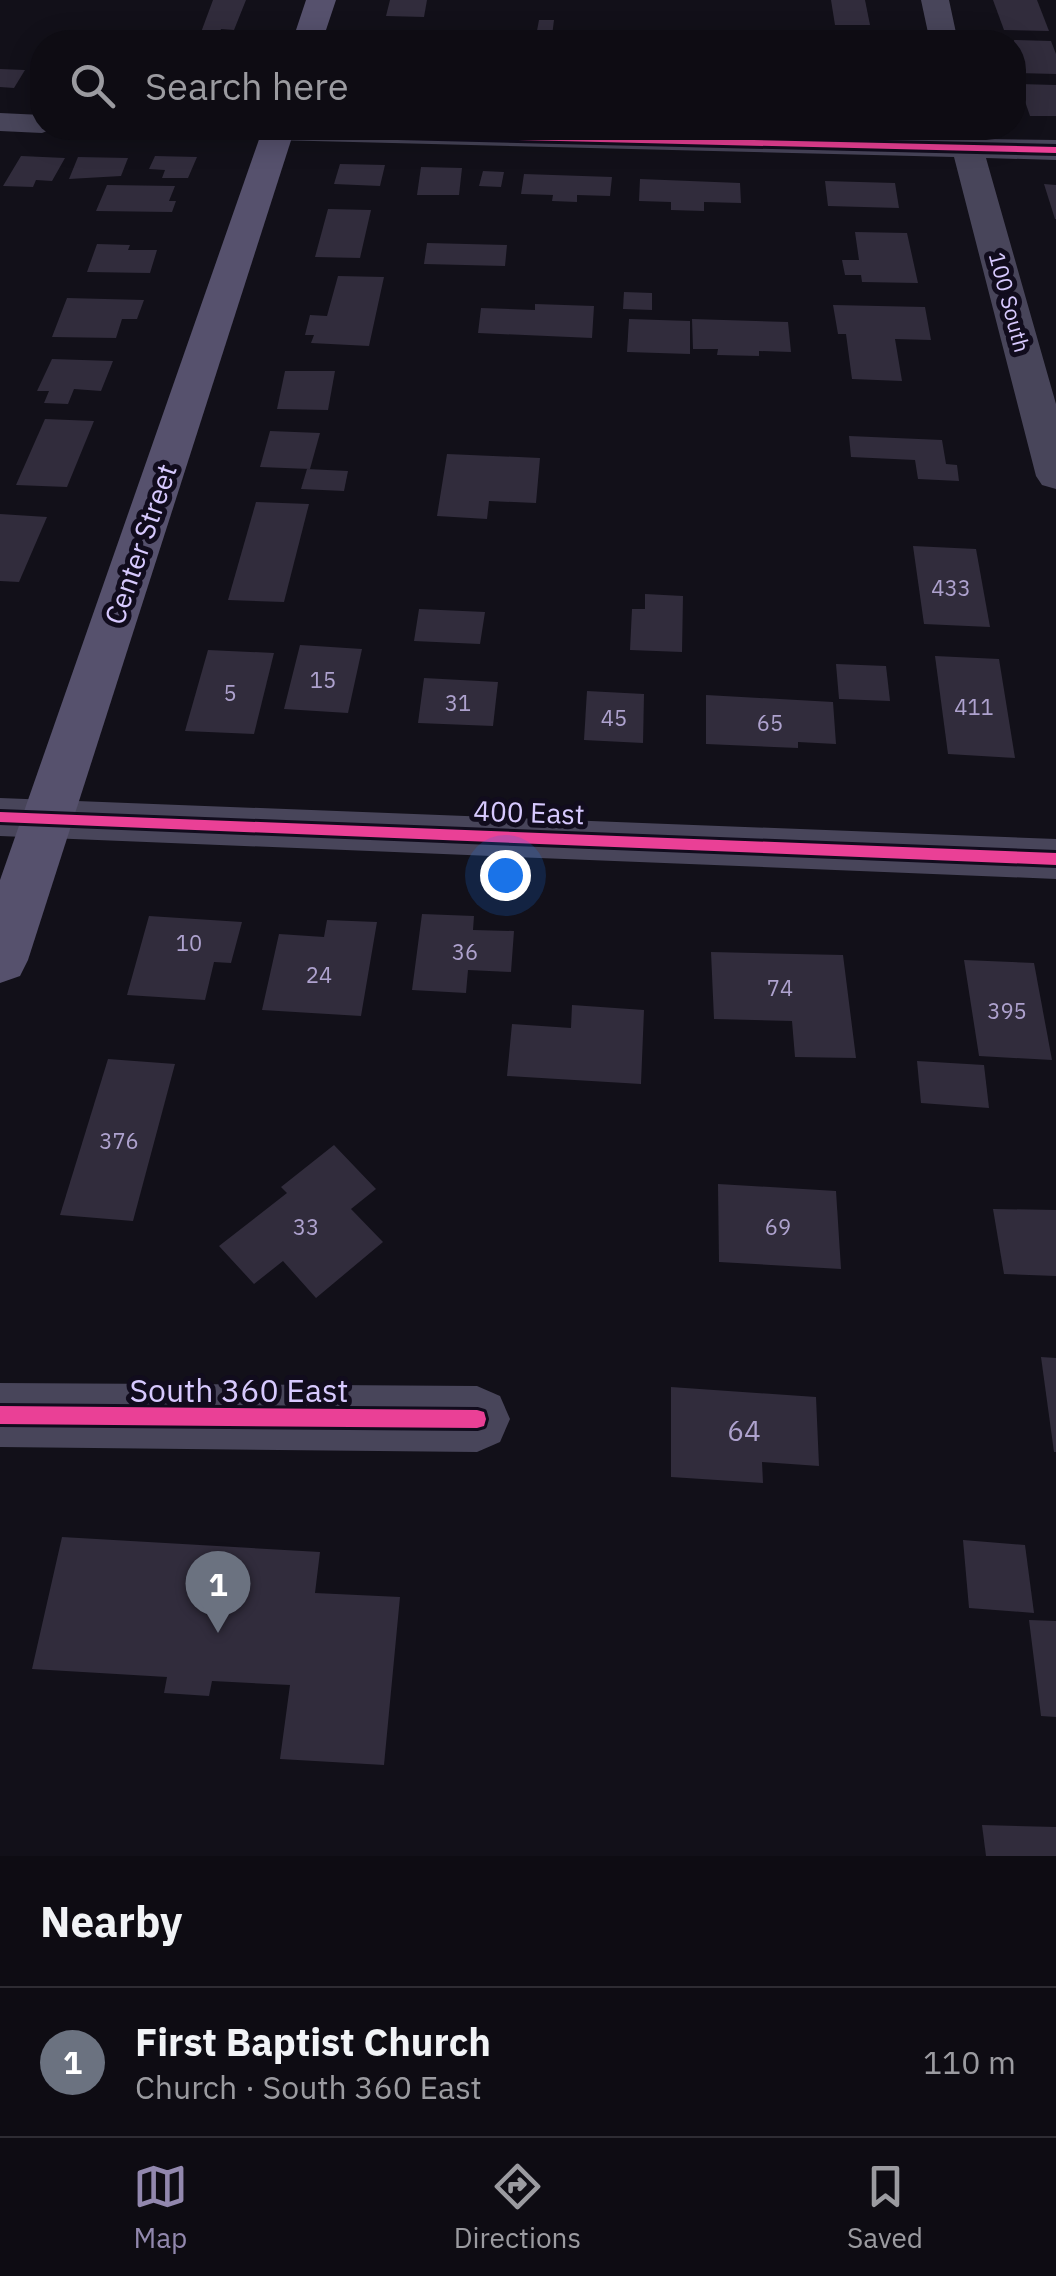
<!DOCTYPE html>
<html lang="en">
<head>
<meta charset="utf-8">
<style>
  body { margin:0; font-family:"IBM Plex Sans",sans-serif; background:#17151c; color:#f1f3f6 }
  .you { position:absolute; left:505px; top:875px; width:35px; height:35px; margin:-25px; border:8px solid #fff; border-radius:50%; background:#1a73e8; box-shadow:0 0 0 15px #1a73e833 }
  .badge { display:grid; place-items:center; width:65px; height:65px; border-radius:50%; background:#9288ae; color:#fff; font-size:32px; font-weight:700 }
  .pin { position:absolute; translate:-50% -82px; filter:drop-shadow(0 2px 5px #0008) }
  .pin::after { content:''; position:absolute; top:52px; width:35px; height:30px; background:inherit; clip-path:polygon(0 0,100% 0,50% 100%) }
  .list { margin:0; padding:0; list-style:none }
  h2 { display:flex; justify-content:space-between; align-items:center; height:130px; margin:0; padding:0 40px; font-size:42px }
  h2 small { font-size:32px; font-weight:400; color:#9b9ba0 }
  .list li { display:grid; grid-template-columns:65px 1fr auto; gap:30px; align-items:center; box-sizing:border-box; height:150px; padding:0 40px; border-top:2px solid #2e2c33 }
  .list b { display:block; font-size:38px; white-space:nowrap }
  .list p { margin:0; font-size:32px; white-space:nowrap; color:#9b9ba0 }
  .list em { font-size:32px; font-style:normal; color:#9b9ba0 }
  .icon { flex:none; width:55px; height:55px; fill:none; stroke:currentColor; stroke-width:2; stroke-linecap:round; stroke-linejoin:round }
  .map { position:relative; flex:none; width:1056px; height:1856px; overflow:hidden }
  .search { position:absolute; background:#0e0c13; box-shadow:0 5px 25px #0003; left:30px; right:30px; top:30px; height:110px; display:flex; align-items:center; gap:25px; box-sizing:border-box; padding:0 35px; border-radius:40px; color:#9b9ba0; font-size:38px }
  .sheet { height:280px; background:#0e0c13 }
  nav { display:flex; justify-content:space-around; align-items:center; box-sizing:border-box; height:140px; border-top:2px solid #2e2c33; background:#0e0c13; font-size:28px; color:#9b9ba0 }
  nav a { display:grid; justify-items:center; gap:5px }
  nav .on { color:#9288ae }
  .map>svg:first-child { display:block }
  .building { fill:#312c3c }
  .lines { fill:none; stroke-linecap:round; stroke-linejoin:round }
  .street { fill:#48455a; fill-rule:evenodd }
  .secondary { fill:#56516d; fill-rule:evenodd }
  .cycleway-casing { stroke:#110c1d; stroke-width:6 }
  .cycleway { fill:#ea4096; fill-rule:evenodd }
  .labels { text-anchor:middle; dominant-baseline:central; stroke-width:10; stroke-linejoin:round; paint-order:stroke }
  .far-street-label { font-size:22px; fill:#d7c9fe; stroke:#110c1d }
  .number-label { font-size:22px; fill:#aea2ce }
  .street-label { font-size:28px; fill:#d7c9fe; stroke:#110c1d }
  .near-number-label { font-size:28px; fill:#aea2ce }
  .near-street-label { font-size:32px; fill:#d7c9fe; stroke:#110c1d }
</style>
</head>
<body>
<div class="map">
<svg width="1056" height="1856" viewBox="0 0 1056 1856">
  <rect width="100%" height="100%" fill="#121019"/>
  <g class="building">
    <polygon points="213,0 246,0 234,30 221,29 219,36 200,35"/>
    <polygon points="390,0 427,0 424,17 386,16"/>
    <polygon points="831,0 865,0 870,25 835,25"/>
    <polygon points="993,0 1037,0 1049,31 1004,30"/>
    <polygon points="539,20 554,20 552,36 536,36"/>
    <polygon points="1014,40 1051,41 1056,54 1056,74 1017,73"/>
    <polygon points="0,69 25,70 14,88 0,87"/>
    <polygon points="1019,84 1056,85 1056,116 1030,116"/>
    <polygon points="21,156 65,158 52,181 36,180 33,187 3,186"/>
    <polygon points="155,156 197,157 188,178 162,178 165,170 149,169"/>
    <polygon points="78,157 128,158 121,176 69,179"/>
    <polygon points="340,164 385,165 380,186 334,184"/>
    <polygon points="421,167 462,168 459,195 417,195"/>
    <polygon points="483,171 504,172 501,187 479,186"/>
    <polygon points="524,174 612,177 610,196 577,195 577,202 552,201 553,195 521,194"/>
    <polygon points="640,179 740,183 741,203 704,202 704,211 671,210 671,202 639,201"/>
    <polygon points="825,181 895,183 899,208 828,206"/>
    <polygon points="1044,184 1056,185 1056,219 1055,219"/>
    <polygon points="107,185 175,186 169,201 176,201 172,212 96,211"/>
    <polygon points="328,209 371,210 360,258 315,257"/>
    <polygon points="855,232 907,233 918,283 862,282 861,275 845,275 842,260 859,260"/>
    <polygon points="427,243 507,245 505,266 424,264"/>
    <polygon points="97,244 130,245 128,250 157,250 150,273 87,272"/>
    <polygon points="338,276 384,277 369,346 311,343 314,335 305,335 310,315 327,316"/>
    <polygon points="624,292 652,293 652,310 623,309"/>
    <polygon points="67,298 144,300 137,319 122,319 116,338 52,337"/>
    <polygon points="535,304 594,306 592,338 478,333 481,308 535,310"/>
    <polygon points="833,305 925,307 931,340 895,339 902,381 852,379 846,334 838,334"/>
    <polygon points="629,319 690,321 690,354 627,352"/>
    <polygon points="692,319 788,322 791,352 759,351 759,356 717,355 718,349 693,349"/>
    <polygon points="52,359 113,361 101,391 74,389 68,404 44,403 49,391 37,391"/>
    <polygon points="285,371 335,371 328,410 277,409"/>
    <polygon points="45,419 94,421 67,487 16,485"/>
    <polygon points="270,431 320,433 310,469 260,467"/>
    <polygon points="849,436 942,440 946,464 957,465 959,481 918,479 915,460 851,457"/>
    <polygon points="447,454 540,458 536,503 489,501 487,519 437,516"/>
    <polygon points="307,469 348,471 344,491 301,489"/>
    <polygon points="256,502 309,504 284,602 228,600"/>
    <polygon points="0,514 47,517 19,582 0,581"/>
    <polygon points="913,546 976,549 990,627 924,624"/>
    <polygon points="645,594 683,596 682,652 630,650 632,609 645,609"/>
    <polygon points="419,609 485,612 480,644 414,641"/>
    <polygon points="300,645 362,649 348,713 284,709"/>
    <polygon points="208,650 274,653 254,734 185,731"/>
    <polygon points="935,656 999,659 1015,758 948,754"/>
    <polygon points="836,664 886,666 890,701 839,699"/>
    <polygon points="424,678 498,682 493,726 418,723"/>
    <polygon points="587,691 644,694 643,743 584,740"/>
    <polygon points="706,695 833,702 836,744 798,742 798,748 706,744"/>
    <polygon points="422,914 474,916 473,930 514,931 511,972 468,970 466,993 412,990"/>
    <polygon points="149,916 242,922 231,963 214,962 205,1000 127,995"/>
    <polygon points="327,920 377,922 361,1016 262,1010 279,934 324,937"/>
    <polygon points="711,952 843,955 856,1058 795,1057 792,1021 714,1019"/>
    <polygon points="964,960 1034,963 1052,1060 979,1056"/>
    <polygon points="572,1005 644,1010 641,1084 507,1076 512,1024 571,1028"/>
    <polygon points="108,1059 175,1064 133,1221 60,1215"/>
    <polygon points="917,1061 984,1065 989,1108 921,1103"/>
    <polygon points="334,1145 376,1189 351,1209 383,1242 316,1298 283,1261 254,1284 219,1246 287,1193 281,1187"/>
    <polygon points="718,1184 836,1191 841,1269 719,1262"/>
    <polygon points="993,1209 1056,1210 1056,1276 1004,1274"/>
    <polygon points="1041,1357 1056,1358 1056,1452 1054,1452"/>
    <polygon points="671,1387 816,1397 819,1466 762,1462 763,1483 671,1477"/>
    <polygon points="62,1537 320,1552 315,1593 400,1597 384,1765 280,1759 290,1685 212,1681 209,1696 164,1693 167,1677 32,1669"/>
    <polygon points="963,1540 1025,1545 1034,1613 969,1608"/>
    <polygon points="1029,1620 1056,1621 1056,1717 1041,1716"/>
    <polygon points="982,1825 1056,1827 1056,1856 986,1856"/>
  </g>
  <g class="lines">
    <g class="street">
      <polygon points="921,0 949,0 958,42 930,42"/>
      <polygon points="0,113 42,115 42,128 55,128 42,133 0,131"/>
      <polygon points="134,128 520,128 949,138 947,128 977,128 981,139 1056,140 1056,160 986,158 1056,404 1056,489 1042,485 1036,476 954,157 150,137 139,135"/>
      <polygon points="0,798 1056,839 1056,879 0,836"/>
      <polygon points="0,1383 477,1386 500,1396 510,1419 500,1442 477,1452 0,1447"/>
    </g>
    <g class="secondary">
      <polygon points="306,0 336,0 322,42 292,42"/>
      <polygon points="263,128 295,128 28,960 20,976 0,983 0,880"/>
    </g>
    <g class="cycleway-casing">
      <g id="cycleway">
        <polygon points="146,128 240,128 1056,147 1056,153 150,131"/>
        <polygon points="0,812 1056,853 1056,865 0,822"/>
        <polygon points="0,1406 477,1410 484,1412 486,1419 484,1426 477,1428 0,1424"/>
      </g>
    </g>
    <use href="#cycleway" class="cycleway"/>
  </g>
  <g class="labels">
    <g class="far-street-label">
      <text transform="translate(1010 302) rotate(75)">100 South</text>
    </g>
    <g class="number-label">
      <text x="951" y="587">433</text>
      <text x="323" y="679">15</text>
      <text x="230" y="692">5</text>
      <text x="458" y="702">31</text>
      <text x="974" y="706">411</text>
      <text x="614" y="717">45</text>
      <text x="770" y="722">65</text>
      <text x="189" y="942">10</text>
      <text x="465" y="951">36</text>
      <text x="319" y="974">24</text>
      <text x="780" y="987">74</text>
      <text x="1007" y="1010">395</text>
      <text x="119" y="1140">376</text>
      <text x="306" y="1226">33</text>
      <text x="778" y="1226">69</text>
    </g>
    <g class="street-label">
      <text transform="translate(140 544) rotate(-71)">Center Street</text>
      <text transform="translate(529 812) rotate(2)">400 East</text>
    </g>
    <g class="near-number-label">
      <text x="744" y="1430">64</text>
    </g>
    <g class="near-street-label">
      <text x="239" y="1390">South 360 East</text>
    </g>
  </g>
</svg>
<div class="you"></div>
<div class="pin badge" style="left:218px;top:1633px;background:#6b7280">1</div>
<div class="search"><svg class="icon" aria-label="search" viewBox="0 0 24 24"><circle cx="10" cy="10" r="6"/><path d="M15 15l6 6"/></svg>Search here</div>
</div>
<section class="sheet">
<h2>Nearby<small></small></h2>
<ul class="list">
<li><span class="badge" style="background:#6b7280">1</span><div><b>First Baptist Church</b><p>Church · South 360 East</p></div><em>110 m</em></li>
</ul>
</section>
<nav>
<a class="on"><svg class="icon" aria-label="map" viewBox="0 0 24 24"><path d="M3 6l6-2 6 2 6-2v14l-6 2-6-2-6 2zM9 4v14M15 6v14"/></svg>Map</a>
<a><svg class="icon" aria-label="directions" viewBox="0 0 24 24"><path d="M12 3l9 9-9 9-9-9zM9 14v-3h6M13 9l2 2-2 2"/></svg>Directions</a>
<a><svg class="icon" aria-label="saved" viewBox="0 0 24 24"><path d="M7 4h10v16l-5-4-5 4z"/></svg>Saved</a>
</nav>
</body>
</html>
